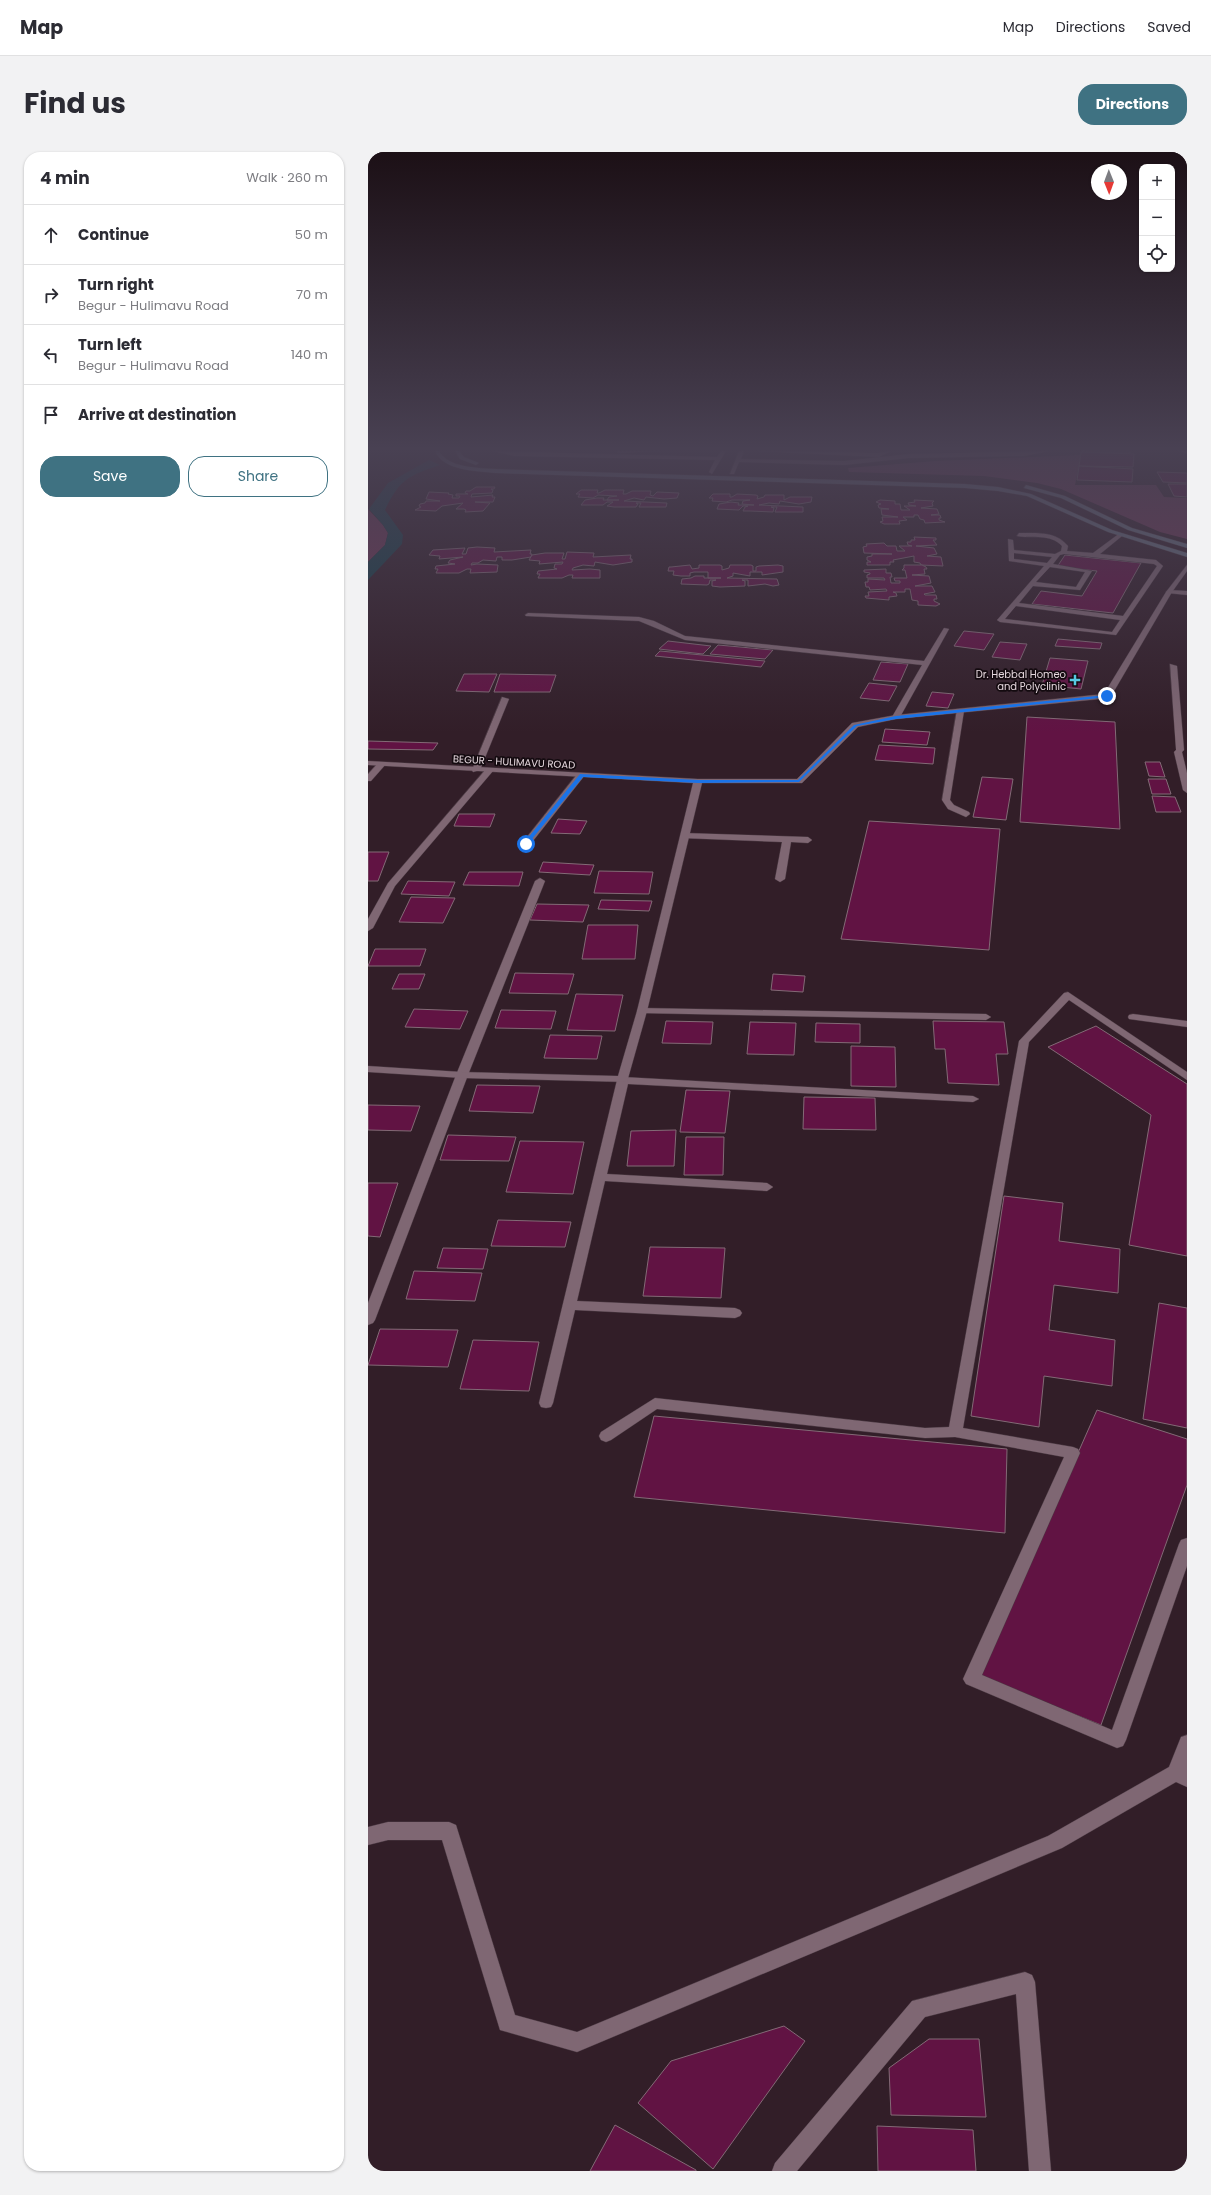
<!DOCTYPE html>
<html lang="en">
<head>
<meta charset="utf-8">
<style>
  body { margin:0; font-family:Poppins,sans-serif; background:#f2f2f3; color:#2b2b33 }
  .controls { position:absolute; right:12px; top:12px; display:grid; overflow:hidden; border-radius:8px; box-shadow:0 1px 3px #0004 }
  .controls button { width:36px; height:36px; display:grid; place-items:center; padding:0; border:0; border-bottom:1px solid #e1e1e2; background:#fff; color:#2b2b33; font:20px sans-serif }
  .compass { position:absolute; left:723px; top:12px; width:36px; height:36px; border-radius:50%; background:#fff; box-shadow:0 1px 3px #0004; rotate:179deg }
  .stop { position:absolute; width:12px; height:12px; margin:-9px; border:3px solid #1a73e8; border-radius:50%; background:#fff }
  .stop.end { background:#1a73e8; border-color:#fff; box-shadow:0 1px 4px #0008 }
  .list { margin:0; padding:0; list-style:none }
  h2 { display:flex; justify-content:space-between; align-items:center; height:52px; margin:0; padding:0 16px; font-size:17px }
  h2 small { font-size:13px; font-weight:400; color:#7c7c81 }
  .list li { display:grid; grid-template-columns:26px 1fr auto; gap:12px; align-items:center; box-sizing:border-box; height:60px; padding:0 16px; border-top:1px solid #e1e1e2 }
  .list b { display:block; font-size:15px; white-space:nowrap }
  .list p { margin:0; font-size:13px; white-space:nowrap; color:#7c7c81 }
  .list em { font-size:13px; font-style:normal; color:#7c7c81 }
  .actions { display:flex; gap:8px; padding:12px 16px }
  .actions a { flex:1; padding:9px 0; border:1px solid #3f7282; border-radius:16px; text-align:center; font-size:14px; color:#3f7282 }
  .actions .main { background:#3f7282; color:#fff }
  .icon { flex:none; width:22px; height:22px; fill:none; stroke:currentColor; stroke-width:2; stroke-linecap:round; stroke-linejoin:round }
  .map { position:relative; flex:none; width:819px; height:2019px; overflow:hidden; border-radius:16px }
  header { display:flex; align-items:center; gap:24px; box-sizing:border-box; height:56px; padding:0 20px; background:#fff; border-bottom:1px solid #e1e1e2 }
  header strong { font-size:19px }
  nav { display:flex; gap:22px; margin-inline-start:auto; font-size:14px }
  .intro { display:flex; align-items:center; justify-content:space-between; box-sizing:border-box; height:96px; padding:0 24px }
  h1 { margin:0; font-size:28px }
  .button { padding:10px 18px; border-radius:16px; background:#3f7282; color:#fff; font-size:14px; font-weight:700 }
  main { display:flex; gap:24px; padding:0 24px }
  aside { flex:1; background:#fff; border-radius:16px; box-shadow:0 1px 3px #0004 }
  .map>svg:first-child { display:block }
  .green { fill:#723757 }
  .water { fill:#143f48 }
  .building { fill:#611343; stroke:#836a76 }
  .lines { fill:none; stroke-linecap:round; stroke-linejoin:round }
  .service-casing { stroke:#4a3942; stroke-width:1 }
  .minor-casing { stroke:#4a3942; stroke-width:1 }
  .tertiary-casing { stroke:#4a3942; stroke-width:1 }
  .secondary-casing { stroke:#4a3942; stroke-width:1 }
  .service { fill:#7f6773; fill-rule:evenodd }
  .minor { fill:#7f6773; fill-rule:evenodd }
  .tertiary { fill:#7f6773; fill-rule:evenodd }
  .secondary { fill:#6a7584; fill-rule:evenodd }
  .route { fill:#1a73e8 }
  .poi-dot { fill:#57c9e3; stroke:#140b10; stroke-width:1.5 }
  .labels { text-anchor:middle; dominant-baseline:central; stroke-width:3.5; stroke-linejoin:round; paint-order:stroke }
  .far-poi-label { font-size:10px; fill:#e5d7dd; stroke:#140b10; text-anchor:end }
  .far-street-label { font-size:10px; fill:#e5d7dd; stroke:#140b10 }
</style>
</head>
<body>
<header>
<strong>Map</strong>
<nav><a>Map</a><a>Directions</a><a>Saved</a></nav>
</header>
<div class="intro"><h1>Find us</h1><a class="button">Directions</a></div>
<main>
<aside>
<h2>4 min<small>Walk · 260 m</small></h2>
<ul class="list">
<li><svg class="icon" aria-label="ahead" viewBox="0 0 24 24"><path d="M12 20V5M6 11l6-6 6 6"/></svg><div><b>Continue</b></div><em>50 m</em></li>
<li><svg class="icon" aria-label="right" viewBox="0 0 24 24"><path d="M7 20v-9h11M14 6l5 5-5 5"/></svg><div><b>Turn right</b><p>Begur - Hulimavu Road</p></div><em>70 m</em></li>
<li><svg class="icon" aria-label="left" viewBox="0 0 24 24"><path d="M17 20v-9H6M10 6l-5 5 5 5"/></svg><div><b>Turn left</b><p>Begur - Hulimavu Road</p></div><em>140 m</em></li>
<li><svg class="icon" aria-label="arrive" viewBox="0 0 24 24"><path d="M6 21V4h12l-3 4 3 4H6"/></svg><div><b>Arrive at destination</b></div></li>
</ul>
<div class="actions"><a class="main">Save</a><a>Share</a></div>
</aside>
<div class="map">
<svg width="819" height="2019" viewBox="0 0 819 2019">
  <rect width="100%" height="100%" fill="#321e28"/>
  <g class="green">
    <polygon points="713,303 707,333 788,333 796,345 819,346 819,387 792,380 693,337 669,331 616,324 481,320 480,316 567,309"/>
    <polygon points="0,357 15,373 20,381 17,393 0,410"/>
  </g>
  <path class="water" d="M61,308L72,313C40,324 32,327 17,358L35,383L34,392L0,428V410L17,393L20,381L15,373L1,357L20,331Z"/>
  <g class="building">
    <polygon points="713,299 762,299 762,301 733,301"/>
    <polygon points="713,300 766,302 765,315 711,314"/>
    <polygon points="711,314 765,317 764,330 709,328"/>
    <polygon points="789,320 819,321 819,331 795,330"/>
    <polygon points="800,332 819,332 819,345 806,344"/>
    <polygon points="108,335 127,335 126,337 123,337 125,338 124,341 104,342 103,345 125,343 124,345 127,345 125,350 107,350 122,351 115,359 97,360 98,358 96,357 88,357 95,351 74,354 68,359 47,358 53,355 51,354 52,352 57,351 58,349 72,349 58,347 61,340 81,341 80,342 85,343 84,346 91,346 92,344 88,344 88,342 100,342 97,341 98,339 102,339"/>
    <polygon points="213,338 230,338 229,341 231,341 237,338 256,338 255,342 258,342 264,339 283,339 282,343 285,344 289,340 311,341 309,346 296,347 278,345 276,348 266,346 256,349 299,351 298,355 271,355 273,351 268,351 270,352 268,355 246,355 239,354 245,350 239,350 235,353 213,353 217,348 229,346 236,346 235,348 251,348 239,348 241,345 249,344 230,343 225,346 210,345 212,342 208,342"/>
    <polygon points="345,342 362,342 362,345 364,345 369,342 388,343 390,344 389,347 396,345 397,343 416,343 416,348 422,345 444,345 443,350 431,352 412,349 411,352 401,351 391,353 435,355 435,360 407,360 409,355 403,355 406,356 405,360 382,359 375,359 377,355 380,354 375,354 371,358 349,357 351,352 363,350 371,351 370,353 386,353 374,352 375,349 382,348 364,348 358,350 344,349 345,346 341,346"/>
    <polygon points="512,348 527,349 527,352 532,352 533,358 542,358 536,354 548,354 541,353 540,351 547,350 546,348 566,349 564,351 565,354 553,356 569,357 571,362 563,363 572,363 573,366 571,366 571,368 577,370 557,371 556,368 552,367 550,363 546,363 546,365 535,365 539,368 531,369 532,372 516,372 512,370 515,369 514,365 530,365 514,363 513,357 521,357 511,356 510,353 513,352 508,350"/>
    <polygon points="546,385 568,386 568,388 565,388 569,393 548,394 566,396 569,402 559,404 573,405 575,414 553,413 552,411 546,410 546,404 525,408 526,410 522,410 522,413 499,413 499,410 503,410 499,408 499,405 504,404 504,402 524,402 496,401 495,395 499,394 498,392 516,391 519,394 528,394 529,399 537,399 531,394 544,394 540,393 539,390 543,390 543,388 547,388"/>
    <polygon points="109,395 127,396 126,400 163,398 162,402 164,402 163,405 144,408 134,408 134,405 129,405 128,409 115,408 110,411 104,411 103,413 109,412 130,413 129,420 102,421 103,417 99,417 91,421 68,421 70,417 67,417 68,414 87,412 80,411 82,408 95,405 71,407 72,404 61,403 65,398 97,396 94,402 98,402 100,396"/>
    <polygon points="199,400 226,401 225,405 263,403 262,407 264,407 264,410 245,413 227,410 226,414 215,413 205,416 204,418 222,417 232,418 232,426 204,426 205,423 201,423 194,426 170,426 172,422 169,422 170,419 189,417 186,416 187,412 194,412 195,410 171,412 172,409 161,408 164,403 177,401 196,401 194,407 197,407"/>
    <polygon points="697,403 773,411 745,461 664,452 673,439 714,444 729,419 689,415"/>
    <polygon points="322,413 324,417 331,416 331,413 352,413 354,414 354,418 361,416 362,413 383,413 385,414 385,419 388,419 388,415 391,414 410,413 415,414 415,420 394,423 394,420 382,420 382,424 365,421 365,424 359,426 409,427 411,433 405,434 397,432 380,434 380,428 374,428 377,429 377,434 352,435 344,434 344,429 348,428 342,428 341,432 339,433 313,432 314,427 323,426 327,424 336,424 336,426 353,426 340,426 340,420 326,420 322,421 322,424 313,424 305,423 306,419 300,419 301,415 303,415"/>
    <polygon points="536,413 554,413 558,415 559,417 556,417 557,422 544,423 561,424 563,431 547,434 564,434 567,440 556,442 557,443 568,443 569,447 566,447 566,449 572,452 568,454 550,453 550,449 544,448 542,437 537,437 537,440 525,440 528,441 529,444 521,445 521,448 498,446 497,444 501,444 500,440 519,439 518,437 502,438 501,435 498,435 497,430 500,430 500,427 517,428 516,426 499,426 499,423 502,422 502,421 496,420 496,418 518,417 518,421 523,421 524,425 522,425 523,431 532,431 532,429 527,429 526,426 539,426 537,418 534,418 536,416"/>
    <polygon points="596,479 626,482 616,498 586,494"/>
    <polygon points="690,487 734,491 732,497 687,494"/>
    <polygon points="300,489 343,494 335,502 291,497"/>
    <polygon points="632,490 659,492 652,508 624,505"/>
    <polygon points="350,493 405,498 397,507 342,502"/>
    <polygon points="292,499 397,509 393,515 287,504"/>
    <polygon points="682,506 720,509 713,537 674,533"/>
    <polygon points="513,510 540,512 532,530 505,528"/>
    <polygon points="96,522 129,522 121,540 88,539"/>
    <polygon points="132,522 188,523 182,540 126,540"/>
    <polygon points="501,531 529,534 521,549 492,546"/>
    <polygon points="564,540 586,542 580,556 558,554"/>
    <polygon points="659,565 747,570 752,677 652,670"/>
    <polygon points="517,577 562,580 559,593 514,590"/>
    <polygon points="0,589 70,591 65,598 0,597"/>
    <polygon points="511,593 567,596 565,612 507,608"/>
    <polygon points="777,610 792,610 797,625 781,624"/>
    <polygon points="614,625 645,627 638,668 605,665"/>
    <polygon points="780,627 798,627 803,642 784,642"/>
    <polygon points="784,644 807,645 813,660 788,660"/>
    <polygon points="91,662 127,662 122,675 86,674"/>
    <polygon points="190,667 219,669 212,682 183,681"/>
    <polygon points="501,669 632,677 621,798 473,787"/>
    <polygon points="0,700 21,700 10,729 0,729"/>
    <polygon points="175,710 226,713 222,723 171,720"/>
    <polygon points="231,719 285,720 281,742 226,741"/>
    <polygon points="101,720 155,720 151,734 95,733"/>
    <polygon points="40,729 87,730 81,744 33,742"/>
    <polygon points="43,745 87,746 75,771 31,770"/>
    <polygon points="233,748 284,749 281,759 230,757"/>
    <polygon points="169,752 221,753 215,770 162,768"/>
    <polygon points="220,773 270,773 267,807 214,807"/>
    <polygon points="7,797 58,797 52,814 0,814"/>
    <polygon points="147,821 206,822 200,842 141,841"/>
    <polygon points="31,822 57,822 51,837 24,837"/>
    <polygon points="405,822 437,824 435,840 403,838"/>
    <polygon points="208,842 255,843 247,879 199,878"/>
    <polygon points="46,857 100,859 92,877 37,875"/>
    <polygon points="133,858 188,859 183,877 127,876"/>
    <polygon points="298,869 345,870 343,892 294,891"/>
    <polygon points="565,869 636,870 640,902 628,902 631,933 580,931 577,897 567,897"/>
    <polygon points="382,870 428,871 426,903 379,902"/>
    <polygon points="448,871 492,872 492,891 447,890"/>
    <polygon points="728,874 819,932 819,1104 761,1093 783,963 680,895"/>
    <polygon points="182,883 234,884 229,907 176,906"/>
    <polygon points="483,894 527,895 528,935 483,934"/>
    <polygon points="109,933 172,934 165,961 101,959"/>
    <polygon points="318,938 362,939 357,981 312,980"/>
    <polygon points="436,945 507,946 508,978 435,977"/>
    <polygon points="0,953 52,954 43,979 0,978"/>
    <polygon points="308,978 306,1014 259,1014 263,979"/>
    <polygon points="80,983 148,985 141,1009 72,1008"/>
    <polygon points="318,985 356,985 355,1023 316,1023"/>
    <polygon points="152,989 216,990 205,1042 138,1040"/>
    <polygon points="0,1031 30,1031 12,1085 0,1084"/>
    <polygon points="636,1044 695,1051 691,1089 752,1097 750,1141 686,1133 681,1178 747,1188 744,1234 676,1224 671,1275 603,1264"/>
    <polygon points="130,1068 203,1070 197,1095 123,1094"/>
    <polygon points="282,1095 357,1096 353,1146 275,1144"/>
    <polygon points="75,1096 120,1097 115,1117 69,1116"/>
    <polygon points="46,1119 114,1121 107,1149 38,1147"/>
    <polygon points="791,1151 819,1156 819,1276 775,1267"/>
    <polygon points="12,1177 90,1178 80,1215 0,1213"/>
    <polygon points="105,1188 171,1190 161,1239 92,1237"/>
    <polygon points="729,1258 819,1287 819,1333 733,1573 611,1524"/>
    <polygon points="286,1264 639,1297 637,1381 266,1345"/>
    <polygon points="416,1874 437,1889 345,2017 270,1951 303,1909"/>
    <polygon points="561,1887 611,1887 618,1965 523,1963 521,1916"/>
    <polygon points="247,1973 328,2018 328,2019 222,2019"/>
    <polygon points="509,1974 605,1978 608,2019 510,2019"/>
  </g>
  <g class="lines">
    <g class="service-casing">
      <g id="service">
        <polygon points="248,299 292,299 250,301"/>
        <polygon points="391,299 510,301 523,299 511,305"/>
        <polygon points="134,545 141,547 112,618 105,620 104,618"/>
        <polygon points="700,840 819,920 819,928 701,848 661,890 595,1276 705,1295 710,1297 712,1301 614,1523 744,1578 811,1392 813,1388 819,1386 819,1414 758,1588 755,1594 749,1596 598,1532 595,1527 696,1305 587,1285 557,1286 289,1257 243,1288 238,1290 233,1288 231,1284 233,1280 287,1246 557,1276 581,1275 651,889 696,841"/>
        <polygon points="765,862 819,869 819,875 761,867 760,865 761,863"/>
      </g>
    </g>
    <g class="minor-casing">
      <g id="minor">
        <polygon points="125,299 349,305 353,299 358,299 344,322 341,320 347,308 146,304"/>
        <polygon points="371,299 376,299 373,307 476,309 541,302 681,299 656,304 541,306 476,313 371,310 366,322 362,322"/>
        <polygon points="810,299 819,299 819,301"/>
        <path d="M651,381C669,381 688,379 700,394L699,399L725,401L752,381L754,384L732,402L788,408L795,414L748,483L632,470L629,468L630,467L676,414L641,409L640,387L645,388L646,398L687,402L693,399L694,394C682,381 665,387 649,384ZM646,401L684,405L679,411L646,407ZM696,402L786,412L789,414L755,464L651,451L665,434L712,438L724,419L685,412L692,403ZM682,415L717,420L708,435L668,430ZM648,454L752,468L744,480L637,467Z"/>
        <polygon points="801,438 819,439 819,443 799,441 798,440"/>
        <polygon points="160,461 271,465 286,469 317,484 556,509 576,476 581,477 532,565 528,567 524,565 554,513 317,488 271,469 158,464 157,463"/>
        <polygon points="802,512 809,514 816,598 814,600 819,621 819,641 815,638 806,600 808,598"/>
        <polygon points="589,557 596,559 582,648 586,653 601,660 602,662 598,665 580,657 574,648"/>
        <polygon points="11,610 18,612 3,629 0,629 0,622"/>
        <polygon points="118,617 125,619 27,734 5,776 0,779 0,767 20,731"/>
        <polygon points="210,621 217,623 161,694 155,694 155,690"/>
        <polygon points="316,681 440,685 444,688 440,691 423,690 417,727 412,730 407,727 414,690 313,686 313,682"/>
        <polygon points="172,726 177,729 100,923 7,1168 5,1171 0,1173 0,1151 88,923 167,729"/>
        <polygon points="274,856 618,862 623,865 618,868 270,861 269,859 270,857"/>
        <polygon points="255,925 605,944 611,947 605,950 260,932 239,1022 399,1031 405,1035 399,1039 237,1029 209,1149 367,1156 372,1158 374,1161 372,1164 367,1166 207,1158 185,1251 183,1255 178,1256 173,1255 171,1251 249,928"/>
        <polygon points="819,1583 819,1635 808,1630 694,1696 209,1900 132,1878 74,1688 20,1688 0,1693 0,1675 20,1670 81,1670 88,1673 147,1863 209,1880 680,1684 801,1615 813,1585"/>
        <polygon points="657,1820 664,1823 667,1830 683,2019 661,2019 648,1842 557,1865 429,2019 404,2019 407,2011 544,1849"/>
      </g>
    </g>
    <g class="tertiary-casing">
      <polygon id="tertiary" points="819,413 819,419 804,440 742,546 528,567 490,575 434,631 334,631 279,859 259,930 94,926 0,920 0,914 94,920 250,924 269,859 325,631 0,613 0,609 330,627 429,627 484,571 528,563 736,542 798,440"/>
    </g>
    <g class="secondary-casing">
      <g id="secondary">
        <path d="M67,299H71C80,316 111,316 128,317L597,332L630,335L663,342L744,378L819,401V405L740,380L659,344L630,339L597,336L128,321C109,319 75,319 67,299Z"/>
        <polygon points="87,299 91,299 96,305 111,311 108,313 92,307"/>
        <polygon points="658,333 697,344 764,376 819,392 819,396 760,378 693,346 656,336"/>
      </g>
    </g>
    <use href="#service" class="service"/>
    <use href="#minor" class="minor"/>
    <use href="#tertiary" class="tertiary"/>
    <use href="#secondary" class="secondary"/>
  </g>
  <linearGradient id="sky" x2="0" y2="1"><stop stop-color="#1c1016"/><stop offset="0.51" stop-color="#494153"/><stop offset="1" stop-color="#494153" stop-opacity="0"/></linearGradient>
  <rect width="819" height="581" fill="url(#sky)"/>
  <polygon class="route" points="739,543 741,545 528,567 489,574 431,630 330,631 215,625 159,693 155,692 212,622 330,628 430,628 486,573 528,564"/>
  <path class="poi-dot" d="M705 522h4v4h4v4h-4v4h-4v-4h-4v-4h4z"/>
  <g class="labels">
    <g class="far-poi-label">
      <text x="698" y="522">Dr. Hebbal Homeo<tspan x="698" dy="12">and Polyclinic</tspan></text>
    </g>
    <g class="far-street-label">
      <text transform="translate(146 610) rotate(3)">BEGUR - HULIMAVU ROAD</text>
    </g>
  </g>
</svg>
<div class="controls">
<button>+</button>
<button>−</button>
<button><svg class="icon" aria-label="locate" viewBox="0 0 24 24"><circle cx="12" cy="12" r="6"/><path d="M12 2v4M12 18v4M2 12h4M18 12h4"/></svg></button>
</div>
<svg class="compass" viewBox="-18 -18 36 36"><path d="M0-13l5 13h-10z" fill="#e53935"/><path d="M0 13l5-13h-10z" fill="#7c7c81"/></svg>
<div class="stop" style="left:158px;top:692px"></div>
<div class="stop end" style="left:739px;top:544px"></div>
</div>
</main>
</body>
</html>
